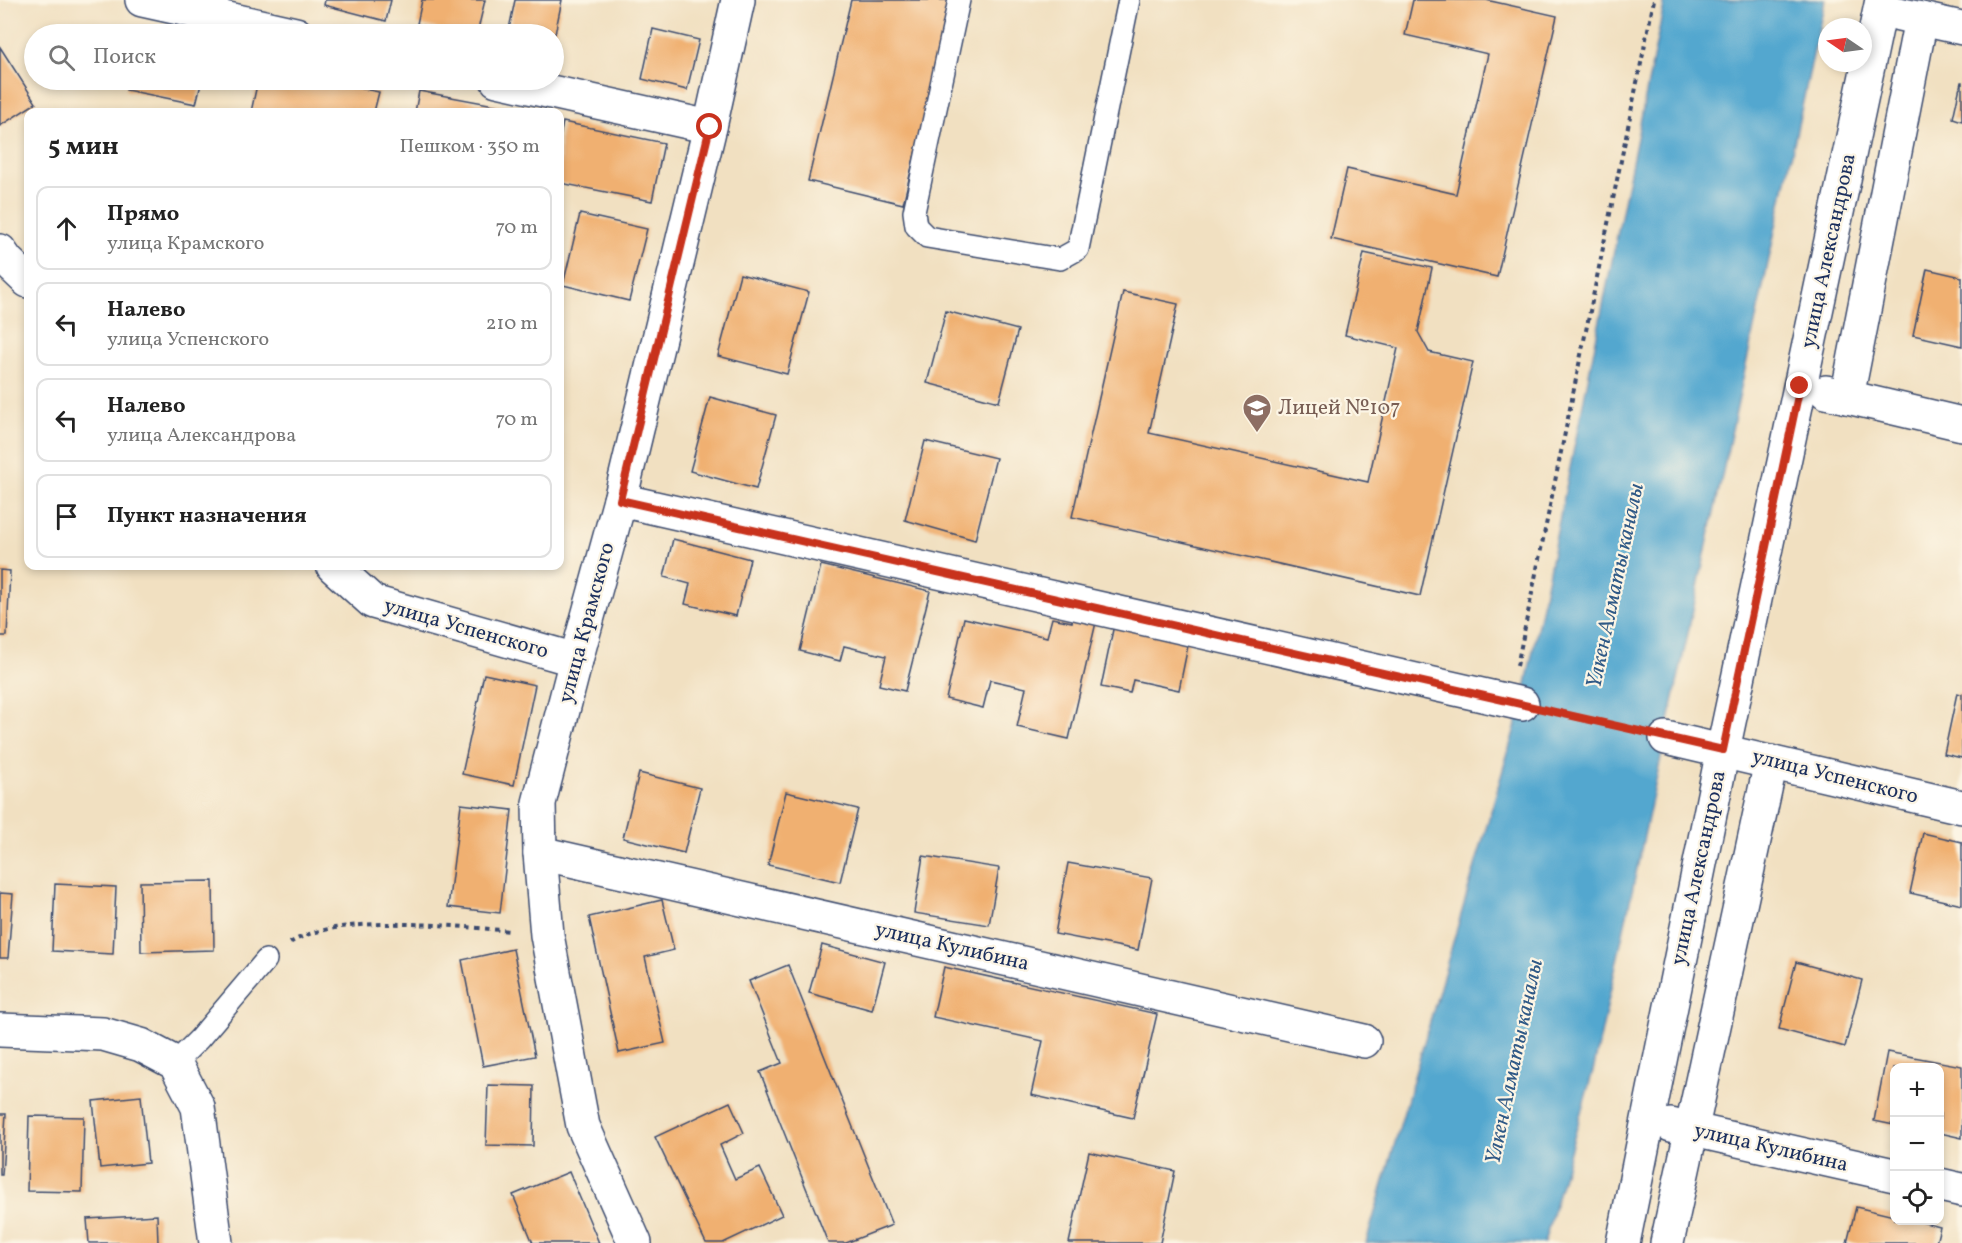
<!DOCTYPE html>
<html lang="ru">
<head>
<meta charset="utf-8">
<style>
  body { margin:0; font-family:Vollkorn,serif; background:#f2f2f2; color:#222 }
  .controls { position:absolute; right:18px; bottom:18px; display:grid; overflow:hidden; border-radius:12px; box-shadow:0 3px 9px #0003 }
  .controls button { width:54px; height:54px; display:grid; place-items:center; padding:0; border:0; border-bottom:2px solid #e0e0e0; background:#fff; color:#222; font:30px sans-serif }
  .compass { position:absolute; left:1818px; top:18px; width:54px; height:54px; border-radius:50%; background:#fff; box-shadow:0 3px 9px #0003; rotate:283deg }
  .stop { position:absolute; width:18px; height:18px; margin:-14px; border:4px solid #c8321e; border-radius:50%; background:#fff }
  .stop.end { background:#c8321e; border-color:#fff; box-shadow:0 2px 6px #0008 }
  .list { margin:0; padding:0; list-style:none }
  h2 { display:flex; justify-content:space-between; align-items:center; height:78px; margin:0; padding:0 24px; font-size:26px }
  h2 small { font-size:20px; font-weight:400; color:#767676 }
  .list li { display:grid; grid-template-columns:39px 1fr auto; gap:18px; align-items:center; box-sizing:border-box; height:84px; margin:0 12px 12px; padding:0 12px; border:2px solid #e0e0e0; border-radius:12px }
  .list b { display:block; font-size:22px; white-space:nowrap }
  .list p { margin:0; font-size:20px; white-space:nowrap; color:#767676 }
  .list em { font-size:20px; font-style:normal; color:#767676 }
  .icon { flex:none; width:33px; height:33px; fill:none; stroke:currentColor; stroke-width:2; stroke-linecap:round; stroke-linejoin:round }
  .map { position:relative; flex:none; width:1962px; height:1243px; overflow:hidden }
  .search { position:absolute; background:#fff; box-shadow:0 3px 9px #0003; left:24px; top:24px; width:540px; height:66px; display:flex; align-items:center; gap:15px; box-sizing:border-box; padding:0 21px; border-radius:33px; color:#767676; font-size:22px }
  .panel { position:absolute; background:#fff; box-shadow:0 3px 9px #0003; left:24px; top:108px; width:540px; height:462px; border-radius:12px }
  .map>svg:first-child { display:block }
  .water { fill:#53a7cf; stroke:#376b96; stroke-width:1.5 }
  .building { fill:#f0b071 }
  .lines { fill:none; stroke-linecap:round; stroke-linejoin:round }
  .lane-casing { stroke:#3b4a6d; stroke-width:24 }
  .street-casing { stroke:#3b4a6d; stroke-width:36 }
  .path { stroke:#3b4a6d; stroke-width:4; stroke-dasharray:4.5 4.5; stroke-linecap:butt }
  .lane { stroke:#fff; stroke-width:21 }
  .street { stroke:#fff; stroke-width:33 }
  .route { stroke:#c8321e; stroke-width:8 }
  .labels { text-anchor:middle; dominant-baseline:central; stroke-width:4.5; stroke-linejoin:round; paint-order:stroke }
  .street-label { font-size:21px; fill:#1b2f5e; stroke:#fcf5e5 }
  .education-label { font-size:21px; fill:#785e54; stroke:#fcf5e5; text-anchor:start }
  .water-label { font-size:22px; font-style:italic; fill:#2f5986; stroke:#fcf5e5 }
</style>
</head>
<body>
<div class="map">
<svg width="1962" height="1243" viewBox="0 0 1962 1243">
  <rect width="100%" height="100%" fill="#fcf5e5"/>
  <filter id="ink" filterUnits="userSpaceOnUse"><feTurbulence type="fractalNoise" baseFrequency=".0167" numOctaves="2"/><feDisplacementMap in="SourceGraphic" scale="12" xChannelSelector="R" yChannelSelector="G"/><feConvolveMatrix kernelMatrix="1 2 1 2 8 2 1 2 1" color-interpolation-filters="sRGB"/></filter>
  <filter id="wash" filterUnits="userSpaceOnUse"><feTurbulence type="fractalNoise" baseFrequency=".008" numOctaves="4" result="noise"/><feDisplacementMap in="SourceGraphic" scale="24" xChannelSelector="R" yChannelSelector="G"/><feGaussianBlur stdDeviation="1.35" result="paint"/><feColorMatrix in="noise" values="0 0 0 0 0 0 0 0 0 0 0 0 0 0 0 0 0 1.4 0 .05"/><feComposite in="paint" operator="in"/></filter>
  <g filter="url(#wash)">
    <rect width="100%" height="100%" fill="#f1e0c1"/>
    <polygon class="water" points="1665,0 1825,0 1594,1067 1544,1243 1366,1243 1522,704"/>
    <g id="blocks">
      <g class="building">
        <polygon points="325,0 391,0 386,21 324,5"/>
        <polygon points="422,0 485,0 477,34 460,34 417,24"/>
        <polygon points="515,0 562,0 555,34 508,34"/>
        <polygon points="851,0 952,0 903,204 808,181"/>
        <polygon points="1413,0 1486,0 1557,16 1497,277 1331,239 1347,169 1456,194 1488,54 1405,35"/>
        <polygon points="653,29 699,40 687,90 642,79"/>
        <polygon points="0,47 36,103 0,126"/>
        <polygon points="129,80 202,80 196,104 126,90"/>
        <polygon points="258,80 319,80 379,92 374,112 251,112"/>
        <polygon points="1961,82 1962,82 1962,121 1953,118"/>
        <polygon points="419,91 526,111 526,112 415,112"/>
        <polygon points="563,122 664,143 652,201 560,183 560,137"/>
        <polygon points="580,214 647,229 629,301 563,285"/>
        <polygon points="1364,253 1432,268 1418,332 1429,352 1473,362 1420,596 1072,517 1123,292 1178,304 1149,433 1368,482 1398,348 1345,335"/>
        <polygon points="1927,269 1962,277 1962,346 1913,335"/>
        <polygon points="740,274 809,292 787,374 718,356"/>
        <polygon points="946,311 1018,330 999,402 927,383"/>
        <polygon points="710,397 776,415 756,489 690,471"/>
        <polygon points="925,441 996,458 975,540 905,520"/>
        <polygon points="673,539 750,559 736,616 685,604 690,584 664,577"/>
        <polygon points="821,565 930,591 905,691 879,685 886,656 844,646 840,661 800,651"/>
        <polygon points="0,570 10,571 7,636 0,636"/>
        <polygon points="1074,612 1097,618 1069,739 1017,727 1026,688 990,680 983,708 946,699 964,618 1047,637 1052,618 1072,622"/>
        <polygon points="1115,620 1190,636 1179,690 1133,680 1130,693 1101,687"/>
        <polygon points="484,674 535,685 514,785 462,774"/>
        <polygon points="1957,693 1962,694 1962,758 1944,754"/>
        <polygon points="639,773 700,788 684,853 623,838"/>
        <polygon points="786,792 858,809 840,882 768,865"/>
        <polygon points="461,804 512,810 500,913 448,907"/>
        <polygon points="1923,833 1962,842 1962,905 1910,893"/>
        <polygon points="923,856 999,868 989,925 914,913"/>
        <polygon points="1068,863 1152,878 1138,950 1055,934"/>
        <polygon points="213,881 214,950 141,952 140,882"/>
        <polygon points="55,884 116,887 113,954 52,951"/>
        <polygon points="0,893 13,894 8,958 0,958"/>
        <polygon points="662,900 674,950 645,957 665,1043 619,1053 589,917"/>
        <polygon points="822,945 885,962 872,1010 809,993"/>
        <polygon points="513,949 535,1056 483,1066 462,960"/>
        <polygon points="1796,962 1862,980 1845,1047 1779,1029"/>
        <polygon points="788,965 892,1225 846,1243 828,1243 760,1072 782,1063 749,981"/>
        <polygon points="944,967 1157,1014 1133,1118 1031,1095 1043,1041 933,1017"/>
        <polygon points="1887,1052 1962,1066 1962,1138 1940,1133 1940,1068 1894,1068 1894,1125 1874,1121"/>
        <polygon points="488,1085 534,1086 533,1146 486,1145"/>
        <polygon points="141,1096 148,1163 100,1168 93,1101"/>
        <polygon points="730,1102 744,1133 720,1145 735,1179 760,1168 782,1215 723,1243 706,1243 655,1137"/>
        <polygon points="0,1114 6,1114 2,1175 0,1175"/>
        <polygon points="29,1116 84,1117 82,1192 27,1191"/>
        <polygon points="1089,1152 1175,1171 1160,1243 1069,1243"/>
        <polygon points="569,1172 599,1243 533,1243 513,1195"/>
        <polygon points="1856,1207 1894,1216 1894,1220 1914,1220 1940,1227 1936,1243 1847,1243"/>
        <polygon points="157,1215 158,1243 89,1243 87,1219"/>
      </g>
    </g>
  </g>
  <g filter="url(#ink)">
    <use href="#blocks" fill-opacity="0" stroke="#3b4a6d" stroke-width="1.5"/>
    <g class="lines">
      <g class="lane-casing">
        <g id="lane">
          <polyline points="959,0 914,212 916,226 927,237 1060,259 1078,249 1129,0"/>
          <polyline points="175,1063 199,1039 266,960"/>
        </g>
      </g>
      <g class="street-casing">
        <g id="street">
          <polyline points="142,0 296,34"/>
          <polyline points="1899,14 1962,28"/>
          <polyline points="497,80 710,127"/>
          <polyline points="0,251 7,261 28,281"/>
          <polyline points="1826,392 1962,424"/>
          <polyline points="1847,397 1921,19"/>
          <polyline points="620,500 1522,704"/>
          <polyline points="333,566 373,602 576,660"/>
          <polyline points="1666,738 1962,807"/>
          <polyline points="540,853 1364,1041"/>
          <polyline points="0,1030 103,1034 141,1045 175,1063 198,1107 216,1243"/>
          <polyline points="1671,1125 1894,1175"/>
          <polyline points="1940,1185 1962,1190"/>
          <polyline points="635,1243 583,1126 547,935 540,853 539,803 576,660 620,500 710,127 738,0"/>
          <polyline points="1623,1243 1723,750 1882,0"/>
          <polyline points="1667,1243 1771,762"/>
        </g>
      </g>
      <g class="path">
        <polyline points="1517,666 1654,0"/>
        <polyline points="1556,712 1633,730"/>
        <path d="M290,943C336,913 457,926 511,931"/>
      </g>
      <use href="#lane" class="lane"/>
      <use href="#street" class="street"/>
    </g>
  </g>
  <g class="lines" filter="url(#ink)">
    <polyline class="route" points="710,127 620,500 1723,750 1800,386"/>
  </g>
  <defs>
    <g id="school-pin" transform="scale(1.5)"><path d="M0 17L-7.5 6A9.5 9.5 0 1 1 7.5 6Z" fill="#8d6e63" stroke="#fcf5e5"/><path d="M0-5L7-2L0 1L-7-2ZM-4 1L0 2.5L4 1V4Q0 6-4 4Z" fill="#fff"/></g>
  </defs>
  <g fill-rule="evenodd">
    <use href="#school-pin" x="1257" y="408"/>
  </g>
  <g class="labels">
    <g class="street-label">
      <text transform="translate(1829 251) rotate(-78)">улица Александрова</text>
      <text transform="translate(587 623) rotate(-75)">улица Крамского</text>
      <text transform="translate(466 629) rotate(16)">улица Успенского</text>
      <text transform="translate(1835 777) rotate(14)">улица Успенского</text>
      <text transform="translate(1699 868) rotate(-78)">улица Александрова</text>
      <text transform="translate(952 947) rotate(13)">улица Кулибина</text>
      <text transform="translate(1771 1148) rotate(13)">улица Кулибина</text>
    </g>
    <g class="education-label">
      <text x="1278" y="408">Лицей №107</text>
    </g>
    <g class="water-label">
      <text transform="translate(1616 586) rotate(-78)">Үлкен Алматы каналы</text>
      <text transform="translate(1515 1062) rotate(-78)">Үлкен Алматы каналы</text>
    </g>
  </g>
</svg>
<div class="controls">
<button>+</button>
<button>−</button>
<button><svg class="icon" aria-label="locate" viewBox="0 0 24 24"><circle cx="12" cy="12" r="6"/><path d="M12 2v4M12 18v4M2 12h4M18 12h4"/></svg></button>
</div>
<svg class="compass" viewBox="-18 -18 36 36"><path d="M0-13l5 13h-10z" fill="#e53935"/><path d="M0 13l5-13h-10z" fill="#767676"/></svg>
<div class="stop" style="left:710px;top:127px"></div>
<div class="stop end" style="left:1800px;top:386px"></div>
<div class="search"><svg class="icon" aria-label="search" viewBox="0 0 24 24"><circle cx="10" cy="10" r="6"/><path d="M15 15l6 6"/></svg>Поиск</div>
<section class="panel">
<h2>5 мин<small>Пешком · 350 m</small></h2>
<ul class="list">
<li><svg class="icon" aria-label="ahead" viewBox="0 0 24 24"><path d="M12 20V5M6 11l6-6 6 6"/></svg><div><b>Прямо</b><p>улица Крамского</p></div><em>70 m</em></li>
<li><svg class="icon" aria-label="left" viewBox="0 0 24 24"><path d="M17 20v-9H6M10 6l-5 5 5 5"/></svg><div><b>Налево</b><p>улица Успенского</p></div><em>210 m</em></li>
<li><svg class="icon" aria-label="left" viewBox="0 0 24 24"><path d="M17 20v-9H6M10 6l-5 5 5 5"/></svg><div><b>Налево</b><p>улица Александрова</p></div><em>70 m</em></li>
<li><svg class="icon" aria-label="arrive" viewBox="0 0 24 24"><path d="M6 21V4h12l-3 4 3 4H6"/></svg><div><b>Пункт назначения</b></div></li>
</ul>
</section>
</div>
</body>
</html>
